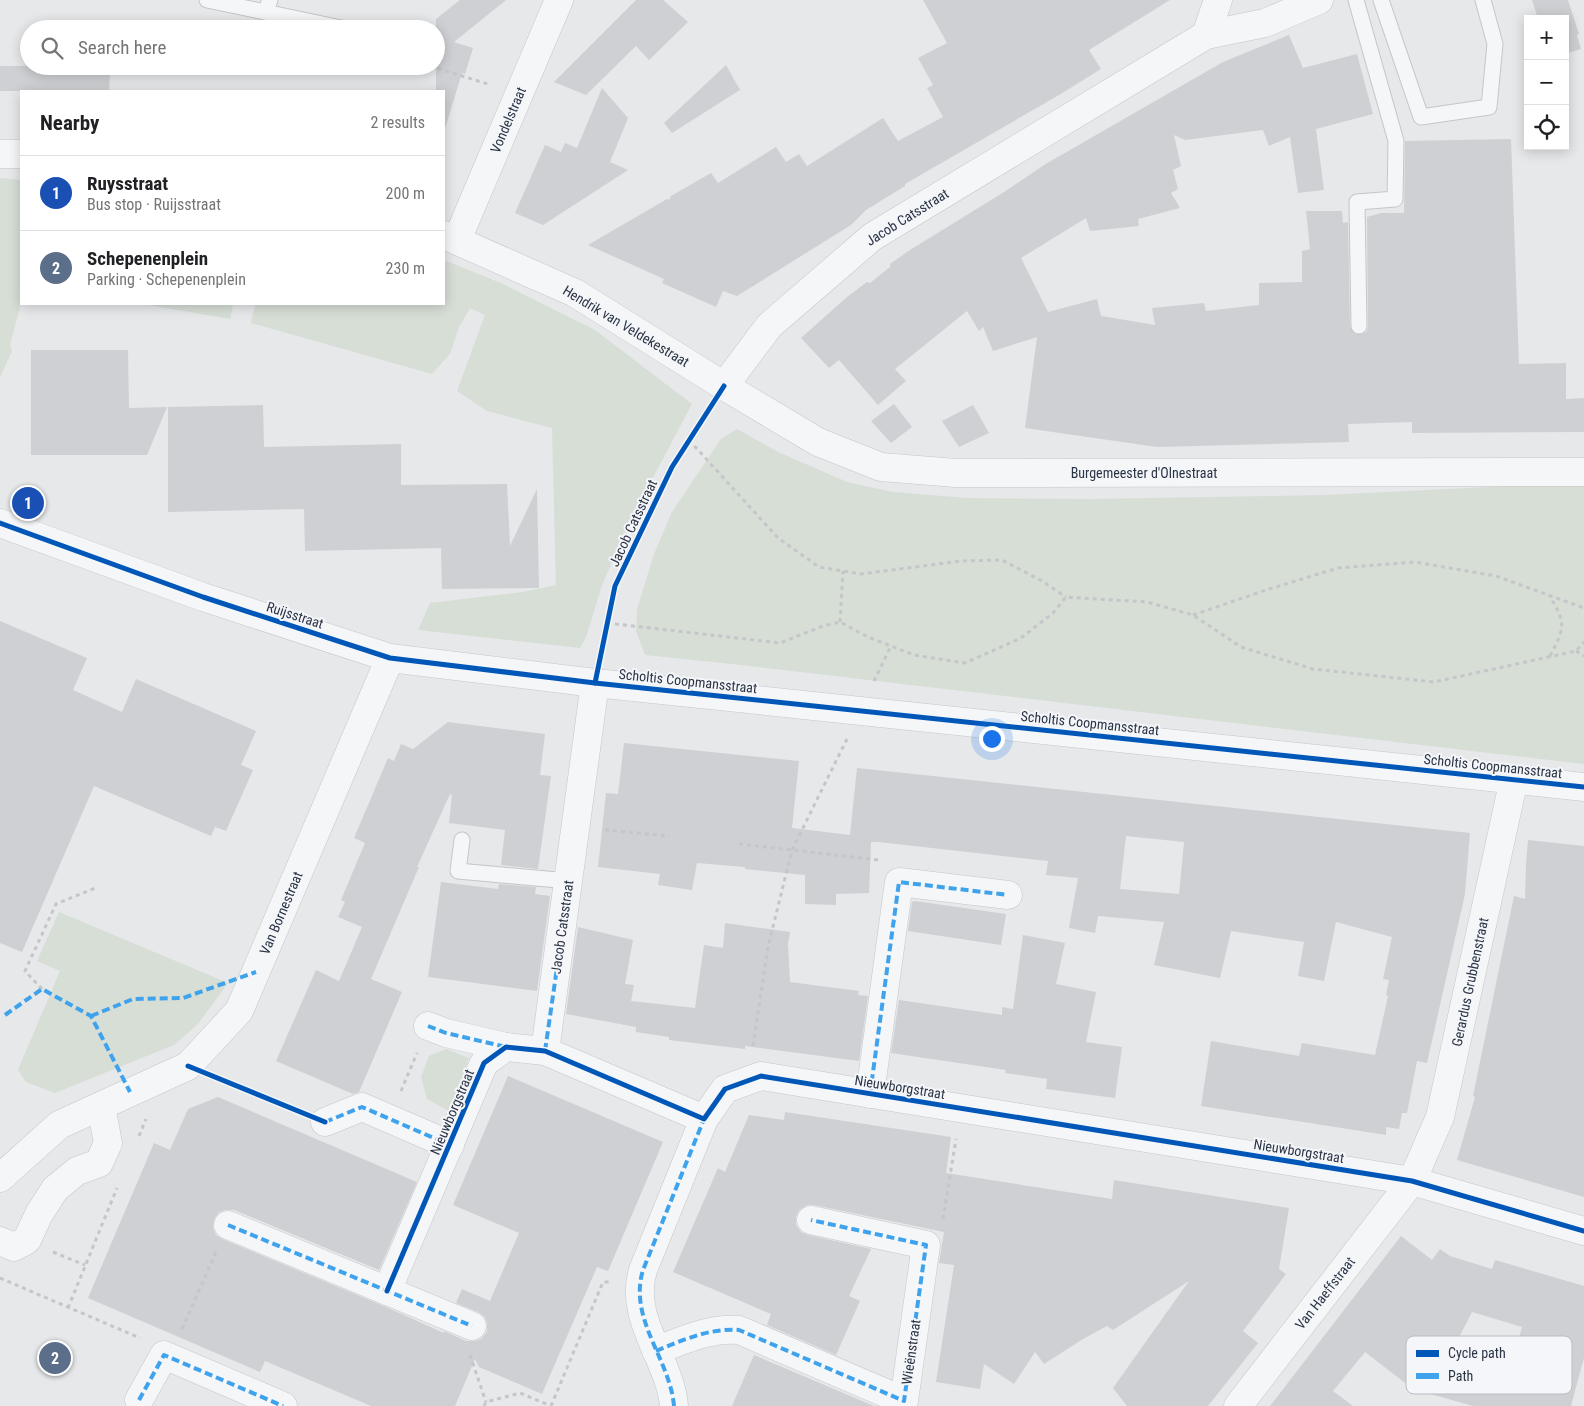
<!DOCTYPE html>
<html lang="en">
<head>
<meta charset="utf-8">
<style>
  body { margin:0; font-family:"Roboto Condensed",sans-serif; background:#f6f6f6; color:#202124 }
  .controls { position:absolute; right:15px; top:15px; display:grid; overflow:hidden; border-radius:0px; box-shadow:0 2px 12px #0003 }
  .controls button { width:45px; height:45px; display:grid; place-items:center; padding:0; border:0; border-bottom:1px solid #e0e0e0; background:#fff; color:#202124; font:25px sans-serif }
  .you { position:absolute; left:991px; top:738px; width:18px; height:18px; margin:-12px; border:4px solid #fff; border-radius:50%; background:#1a73e8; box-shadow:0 0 0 8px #1a73e833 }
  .badge { display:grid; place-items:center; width:32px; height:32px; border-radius:50%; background:#6c737f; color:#fff; font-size:16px; font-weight:700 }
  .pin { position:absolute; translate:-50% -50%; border:2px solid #fff; box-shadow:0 1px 5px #0006 }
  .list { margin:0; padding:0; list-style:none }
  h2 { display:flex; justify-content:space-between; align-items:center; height:65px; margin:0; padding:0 20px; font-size:21px }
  h2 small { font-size:16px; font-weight:400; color:#757577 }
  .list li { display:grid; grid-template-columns:32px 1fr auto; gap:15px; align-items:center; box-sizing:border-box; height:75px; padding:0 20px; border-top:1px solid #e0e0e0 }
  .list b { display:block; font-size:19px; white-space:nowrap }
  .list p { margin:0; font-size:16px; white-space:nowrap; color:#757577 }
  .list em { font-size:16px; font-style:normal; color:#757577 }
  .icon { flex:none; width:28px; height:28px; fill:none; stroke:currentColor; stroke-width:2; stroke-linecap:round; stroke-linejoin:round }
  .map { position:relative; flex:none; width:1584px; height:1406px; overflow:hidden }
  .search { position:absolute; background:#fff; box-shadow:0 2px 12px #0003; left:20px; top:20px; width:425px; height:55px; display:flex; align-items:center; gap:12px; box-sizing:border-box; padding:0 18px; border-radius:28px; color:#757577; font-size:19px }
  .panel { position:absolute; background:#fff; box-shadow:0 2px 12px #0003; left:20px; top:90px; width:425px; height:215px; border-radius:0px }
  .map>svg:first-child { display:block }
  .green { fill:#d6ded6 }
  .building { fill:#ced0d3; fill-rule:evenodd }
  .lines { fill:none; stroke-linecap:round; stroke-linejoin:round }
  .lane-casing { stroke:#c4c6c8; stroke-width:17 }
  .street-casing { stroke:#c4c6c8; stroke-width:29 }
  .path { stroke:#c5c6ca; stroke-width:3; stroke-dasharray:4 4; stroke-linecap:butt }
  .lane { stroke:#f5f6f7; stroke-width:15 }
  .street { stroke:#f5f6f7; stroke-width:28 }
  .quiet { stroke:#3ea3ec; stroke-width:4; stroke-dasharray:8 4; stroke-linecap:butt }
  .cycleway-casing { stroke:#f4f6f9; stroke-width:8 }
  .cycleway { stroke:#0057b8; stroke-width:5 }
  .labels { text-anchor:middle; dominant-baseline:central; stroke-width:4; stroke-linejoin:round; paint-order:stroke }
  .street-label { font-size:14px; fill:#2b3445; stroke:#f4f6f9 }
  .key { fill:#f4f6f9; stroke:#b8bcc3; stroke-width:1 }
  .key-label { font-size:14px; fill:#2b3445 }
</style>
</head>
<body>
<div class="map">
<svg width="1584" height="1406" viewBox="0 0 1584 1406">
  <rect width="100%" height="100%" fill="#e6e8ea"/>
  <g class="green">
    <polygon points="0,178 21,180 21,303 10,345 12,351 0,377"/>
    <polygon points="444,260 503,284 595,330 692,404 630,521 602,585 586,637 580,648 418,630 430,603 523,592 556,585 552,428 487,411 457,391 485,315 470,308 459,327 450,354 432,374 251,323 255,304 444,304"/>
    <polygon points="142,304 233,304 230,319"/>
    <polygon points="737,429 778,452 847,482 893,492 967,498 1091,499 1327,495 1508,486 1584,484 1584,764 732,664 645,655 636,631 637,609 654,554 672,512 721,439"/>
    <polygon points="59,912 228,983 198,1024 174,1045 55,1093 26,1082 18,1070 60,971 37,961"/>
    <polygon points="446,1049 469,1058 449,1111 427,1099 421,1077 429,1056"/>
  </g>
  <g class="building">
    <polygon points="460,0 506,0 454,42 473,48 465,74 462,73 444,132 444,91 436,91 436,19"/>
    <polygon points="636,0 663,0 688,22 649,60 636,46 586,95 554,82"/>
    <polygon points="923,0 1170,0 1089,50 1101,69 1059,95 905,184 905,186 866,210 851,225 737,296 723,291 716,307 662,283 664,279 588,245 667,199 669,200 671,196 711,173 718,183 776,147 786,162 799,154 807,166 883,118 898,141 943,117 927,88 933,85 918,58 947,43"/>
    <polygon points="1532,0 1568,0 1579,34 1577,35 1581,49 1565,54 1565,19 1538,19"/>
    <polygon points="1289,35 1303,68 1357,54 1373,114 1316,129 1324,190 1298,193 1290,137 1269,146 1263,130 1185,140 1174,135 1181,166 1173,170 1178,189 1171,193 1180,208 1138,219 1139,226 1090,231 1086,218 1021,258 1048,312 1097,299 1101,316 1155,325 1152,308 1204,303 1206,311 1259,305 1259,283 1302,282 1302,251 1310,249 1306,211 1342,211 1343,223 1348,222 1350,327 1355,334 1363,334 1367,331 1368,326 1367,217 1381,213 1404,213 1405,141 1511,139 1519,364 1566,363 1566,399 1584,398 1584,432 1412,433 1412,422 1348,424 1349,442 1157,447 1025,428 1037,337 993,351 983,327 979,331 967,311 895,369 906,381 878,405 839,360 829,368 801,338 847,297 867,282 870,283 890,267 890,264 910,250 1004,192 1044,165 1223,62"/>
    <polygon points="726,65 740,90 672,133 664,123"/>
    <polygon points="0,66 43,66 110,74 109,91 0,91"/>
    <polygon points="602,88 628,118 610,162 628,170 543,225 515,213 545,145 561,152 565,143 577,148"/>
    <polygon points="31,350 128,350 129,408 167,407 147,455 31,455"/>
    <polygon points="894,404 912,427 891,443 871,421"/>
    <polygon points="263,405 264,447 401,444 401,485 507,484 510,546 537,489 539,588 442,589 441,548 305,551 304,509 168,512 168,407"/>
    <polygon points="973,405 989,433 959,447 942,421"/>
    <polygon points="0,621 87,658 73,690 122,712 136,679 256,731 241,765 253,770 226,831 215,827 211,836 94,786 22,952 0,943"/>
    <polygon points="448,722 545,734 540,775 551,776 538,869 501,865 505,830 449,823 452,795 450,794 417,867 419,867 371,979 402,992 359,1092 353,1094 276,1061 316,970 339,981 362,927 338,917 345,902 341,900 365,843 354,838 388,758 394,761 401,744 413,749"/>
    <path d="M624,743L799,761L792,828L850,835L857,768L1470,833L1465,894L1427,1063L1417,1061L1407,1113H1402L1399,1129L1386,1127V1135L1201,1106L1211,1041L1299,1056L1302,1043L1375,1055L1388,996L1386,995L1389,980L1383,979L1392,937L1336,922L1324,981L1298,976L1304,942L1231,931L1220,978L1154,965L1164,922L1098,916L1095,933L1069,928L1078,878L1046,875L1048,861L879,842H871L869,893L836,894V905L805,904V875L745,869V867L697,863L692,890L658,885L660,874L598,867L606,793L618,794ZM1126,836L1184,842L1179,894L1120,889Z"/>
    <polygon points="1528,840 1584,846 1584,1197 1457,1160 1475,1097 1473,1096 1514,896 1525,899 1526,864"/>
    <polygon points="441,882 498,889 499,884 536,887 535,894 550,896 537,991 428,977"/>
    <polygon points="915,901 1006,914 1001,945 908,931 912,902"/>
    <polygon points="725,923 790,932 788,944 790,982 859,991 858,995 868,996 859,1061 745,1046 745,1049 669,1040 669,1037 636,1032 636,1027 566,1014 578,927 633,940 625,984 634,985 631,1001 695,1008 704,945 723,948"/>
    <polygon points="1023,935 1065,943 1056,984 1096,992 1086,1042 1122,1047 1115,1098 1046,1089 1047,1079 1005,1073 1006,1070 891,1053 899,1000 1002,1015 1002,1007 1013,1009"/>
    <polygon points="508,1076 663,1142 608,1271 597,1267 542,1394 479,1367 475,1359 455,1406 371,1406 265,1361 260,1372 88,1298 154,1143 170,1150 188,1109 218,1097 417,1182 379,1270 234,1210 225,1210 219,1212 214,1219 213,1228 216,1235 222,1239 386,1307 444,1333 444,1331 466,1341 475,1341 481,1339 487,1332 487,1323 485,1317 478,1312 456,1303 462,1289 490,1301 519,1233 453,1205"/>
    <polygon points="785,1112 951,1137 946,1173 1112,1199 1114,1180 1289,1208 1279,1269 1286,1274 1243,1331 1258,1343 1208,1406 1127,1406 1113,1388 1189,1281 1113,1330 1107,1326 1083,1339 1044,1364 1035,1352 1014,1384 984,1364 980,1389 936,1382 954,1265 939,1263 944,1232 814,1205 807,1205 799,1210 796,1217 796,1225 801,1232 808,1235 871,1249 849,1296 860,1301 836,1355 767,1325 771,1314 673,1272 718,1168 725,1172 749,1115 784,1120"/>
    <path d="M1401,1236L1432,1260L1440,1249L1450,1256L1492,1269L1495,1260L1584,1286V1358L1571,1406H1473L1413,1389L1365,1352L1333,1391L1353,1406H1270ZM1472,1312L1522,1327L1506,1383L1448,1359Z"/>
    <polygon points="754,1355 874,1406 732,1406"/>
  </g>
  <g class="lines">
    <g class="lane-casing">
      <g id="lane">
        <polyline points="207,0 265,12 270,0"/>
        <polyline points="1356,0 1396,141 1395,199 1357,202 1359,326"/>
        <polyline points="1381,0 1421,117 1489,107 1495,44 1483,0"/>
        <polyline points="265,12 346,29"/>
        <polyline points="462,840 458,871 569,881"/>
      </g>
    </g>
    <g class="street-casing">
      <g id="street">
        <polyline points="1206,35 1265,23 1319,0"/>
        <polyline points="0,154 21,154"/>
        <polyline points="444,235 575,293 724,386 818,442 881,467 956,473 1584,472"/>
        <polyline points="457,240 559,0"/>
        <polyline points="724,386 769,326 872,237 1206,35 1218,0"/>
        <polyline points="0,523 203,597 390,658 595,683 1584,787"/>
        <polyline points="428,1026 446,1033 506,1047"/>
        <polyline points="545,1051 595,683"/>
        <polyline points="870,1094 899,882 1008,895"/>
        <polyline points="325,1122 362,1107 450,1145"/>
        <polyline points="0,1178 59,1125 188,1066 239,1011 390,658"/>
        <polyline points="228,1225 472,1326"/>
        <polyline points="0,1241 14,1247 27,1240 39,1214 55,1189 77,1171 99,1163 108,1143 101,1106"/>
        <polyline points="387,1291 484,1063 506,1047 545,1051 704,1119 725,1089 761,1076 1412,1181 1584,1231"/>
        <path d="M656,1351C683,1340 709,1328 739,1330L904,1401L926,1245L811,1220"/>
        <polyline points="139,1400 164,1355 283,1406"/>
        <path d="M674,1406C670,1359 628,1319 643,1270L704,1119"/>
        <polyline points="1238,1406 1412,1181 1440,1117 1514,779"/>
      </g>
    </g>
    <g class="path">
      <polyline points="430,66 491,85"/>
      <polyline points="689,440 778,538 819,567 861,574 961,561 1002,560 1042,581 1066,597"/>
      <polyline points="1193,615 1266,590 1338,568 1415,562 1496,576 1584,608"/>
      <polyline points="840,622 843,571"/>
      <polyline points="607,623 780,643 823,626 840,622 868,637 914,655 965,663 1021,638 1053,613 1066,597 1147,602 1193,615 1241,647 1313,669 1434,682 1576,651 1584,642"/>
      <polyline points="1576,651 1584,656"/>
      <path d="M1550,656C1564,629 1567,624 1550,597"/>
      <polyline points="874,681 891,646"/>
      <polyline points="605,830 669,836"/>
      <polyline points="739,844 879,860"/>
      <polyline points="42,989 25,971 56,904 95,888"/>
      <polyline points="753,1046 768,947 792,850 847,739"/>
      <polyline points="401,1091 417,1053"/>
      <polyline points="139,1136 146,1119"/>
      <polyline points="943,1219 956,1139"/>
      <polyline points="53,1252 85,1265"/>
      <polyline points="0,1278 140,1338"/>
      <polyline points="68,1308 117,1188"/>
      <polyline points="182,1329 216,1252"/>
      <polyline points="470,1355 486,1402"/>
      <polyline points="484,1406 486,1402 520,1393 551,1406"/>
      <polyline points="551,1406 603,1282 609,1282"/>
    </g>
    <use href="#lane" class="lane"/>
    <use href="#street" class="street"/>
    <g class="quiet">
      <polyline points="5,1015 42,989 91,1016 130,1092"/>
      <polyline points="91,1016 133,999 183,998 256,972"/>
      <polyline points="428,1026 446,1033 506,1047"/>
      <polyline points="545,1051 559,954"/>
      <polyline points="870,1094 899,882 1008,895"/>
      <polyline points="325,1122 362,1107 450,1145"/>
      <polyline points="228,1225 472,1326"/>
      <path d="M656,1351C683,1340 709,1328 739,1330L904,1401L926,1245L811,1220"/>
      <polyline points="139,1400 164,1355 283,1406"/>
      <path d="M674,1406C670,1359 628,1319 643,1270L704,1119"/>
    </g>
    <g class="cycleway-casing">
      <g id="cycleway">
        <polyline points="0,523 203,597 390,658 595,683 1584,787"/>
        <polyline points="595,683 615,586 672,467 724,386"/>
        <polyline points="188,1066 325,1122"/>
        <polyline points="387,1291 484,1063 506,1047 545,1051 704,1119 725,1089 761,1076 1412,1181 1584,1231"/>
      </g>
    </g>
    <use href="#cycleway" class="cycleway"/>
  </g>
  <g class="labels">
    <g class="street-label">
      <text transform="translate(508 120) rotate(-67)">Vondelstraat</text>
      <text transform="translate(907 217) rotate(-32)">Jacob Catsstraat</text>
      <text transform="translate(626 326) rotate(31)">Hendrik van Veldekestraat</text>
      <text x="1144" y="473">Burgemeester d'Olnestraat</text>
      <text transform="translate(633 523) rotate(-65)">Jacob Catsstraat</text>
      <text transform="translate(295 615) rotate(18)">Ruijsstraat</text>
      <text transform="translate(688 681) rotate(6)">Scholtis Coopmansstraat</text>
      <text transform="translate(1090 723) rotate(6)">Scholtis Coopmansstraat</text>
      <text transform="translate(1493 766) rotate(6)">Scholtis Coopmansstraat</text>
      <text transform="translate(281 913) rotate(-67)">Van Bornestraat</text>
      <text transform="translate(562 927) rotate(-82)">Jacob Catsstraat</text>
      <text transform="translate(1470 982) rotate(-78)">Gerardus Grubbenstraat</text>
      <text transform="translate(900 1087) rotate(9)">Nieuwborgstraat</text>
      <text transform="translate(452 1112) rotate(-67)">Nieuwborgstraat</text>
      <text transform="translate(1299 1151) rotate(9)">Nieuwborgstraat</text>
      <text transform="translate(1325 1293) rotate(-52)">Van Haeffstraat</text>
      <text transform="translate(911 1352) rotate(-82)">Wieënstraat</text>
    </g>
  </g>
  <rect x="1406" y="1336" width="166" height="58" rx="8" class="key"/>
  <rect x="1416" y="1350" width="23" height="7" fill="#0057b8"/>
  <rect x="1416" y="1373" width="23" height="6" fill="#3ea3ec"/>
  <g class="key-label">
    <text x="1448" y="1358">Cycle path</text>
    <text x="1448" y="1381">Path</text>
  </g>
</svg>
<div class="controls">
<button>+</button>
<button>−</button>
<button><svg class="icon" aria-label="locate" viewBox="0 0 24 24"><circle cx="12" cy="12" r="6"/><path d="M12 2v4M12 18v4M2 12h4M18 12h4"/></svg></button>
</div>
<div class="you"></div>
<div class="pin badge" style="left:28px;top:503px;background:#1a4fb4">1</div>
<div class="pin badge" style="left:55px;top:1358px;background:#5c6f8a">2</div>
<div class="search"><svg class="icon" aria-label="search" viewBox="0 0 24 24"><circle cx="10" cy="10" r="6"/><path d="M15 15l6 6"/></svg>Search here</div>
<section class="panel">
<h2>Nearby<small>2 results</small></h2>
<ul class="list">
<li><span class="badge" style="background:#1a4fb4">1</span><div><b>Ruysstraat</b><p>Bus stop · Ruijsstraat</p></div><em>200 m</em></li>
<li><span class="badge" style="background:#5c6f8a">2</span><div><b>Schepenenplein</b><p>Parking · Schepenenplein</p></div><em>230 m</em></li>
</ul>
</section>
</div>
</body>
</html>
